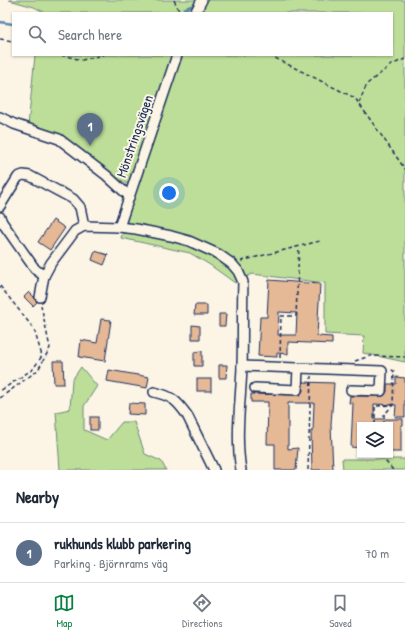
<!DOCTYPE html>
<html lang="en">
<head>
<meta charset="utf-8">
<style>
  body { margin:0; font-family:"Patrick Hand",sans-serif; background:#f2f2f3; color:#1f2937 }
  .controls { position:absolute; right:12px; bottom:12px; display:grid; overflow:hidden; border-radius:0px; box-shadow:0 1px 3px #0004 }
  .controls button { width:36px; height:36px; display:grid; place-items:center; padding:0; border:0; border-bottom:1px solid #e0e1e3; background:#fff; color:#1f2937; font:20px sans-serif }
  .you { position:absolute; left:169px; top:193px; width:14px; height:14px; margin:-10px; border:3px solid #fff; border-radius:50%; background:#1a73e8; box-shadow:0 0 0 6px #1a73e833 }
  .badge { display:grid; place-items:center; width:26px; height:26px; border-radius:50%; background:#0b8043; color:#fff; font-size:13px; font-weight:700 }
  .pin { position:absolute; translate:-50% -33px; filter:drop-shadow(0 1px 2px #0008) }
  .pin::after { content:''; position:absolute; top:21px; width:14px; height:12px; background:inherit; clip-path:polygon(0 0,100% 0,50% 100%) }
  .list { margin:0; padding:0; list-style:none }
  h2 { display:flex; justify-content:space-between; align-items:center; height:52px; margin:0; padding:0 16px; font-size:17px }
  h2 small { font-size:13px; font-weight:400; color:#747a83 }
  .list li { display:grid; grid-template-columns:26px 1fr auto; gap:12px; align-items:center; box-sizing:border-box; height:60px; padding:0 16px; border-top:1px solid #e0e1e3 }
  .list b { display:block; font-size:15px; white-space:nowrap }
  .list p { margin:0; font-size:13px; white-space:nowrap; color:#747a83 }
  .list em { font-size:13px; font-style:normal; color:#747a83 }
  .icon { flex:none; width:22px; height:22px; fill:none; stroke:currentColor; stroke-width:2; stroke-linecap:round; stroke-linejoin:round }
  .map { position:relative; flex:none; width:405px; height:470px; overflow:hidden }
  .search { position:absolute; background:#fff; box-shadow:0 1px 3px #0004; left:12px; right:12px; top:12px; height:44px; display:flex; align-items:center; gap:10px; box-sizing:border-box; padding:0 14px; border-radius:0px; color:#747a83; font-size:15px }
  .sheet { height:112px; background:#fff }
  nav { display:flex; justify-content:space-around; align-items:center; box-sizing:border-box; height:56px; border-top:1px solid #e0e1e3; background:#fff; font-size:11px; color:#747a83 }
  nav a { display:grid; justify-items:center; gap:2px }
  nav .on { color:#0b8043 }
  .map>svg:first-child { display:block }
  .green { fill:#bdde98; stroke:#6c867b }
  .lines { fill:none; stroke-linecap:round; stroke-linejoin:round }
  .stream { stroke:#5b87b0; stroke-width:2.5 }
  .building { fill:#e5b896; stroke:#1b2f5e; fill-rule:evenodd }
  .minor-casing { stroke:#1b2f5e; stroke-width:12 }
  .path { stroke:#1b2f5e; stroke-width:1.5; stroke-dasharray:4 3; stroke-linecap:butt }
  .minor { stroke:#fcf5e5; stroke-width:9 }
  .labels { text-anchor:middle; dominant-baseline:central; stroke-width:4; stroke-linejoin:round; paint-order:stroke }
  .street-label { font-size:14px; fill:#1b2f5e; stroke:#fcf5e5 }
</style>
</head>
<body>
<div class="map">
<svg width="405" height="470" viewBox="0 0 405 470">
  <rect width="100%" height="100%" fill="#fcf5e5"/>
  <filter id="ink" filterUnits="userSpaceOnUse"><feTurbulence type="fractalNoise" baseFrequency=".025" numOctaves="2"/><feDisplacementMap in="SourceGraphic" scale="8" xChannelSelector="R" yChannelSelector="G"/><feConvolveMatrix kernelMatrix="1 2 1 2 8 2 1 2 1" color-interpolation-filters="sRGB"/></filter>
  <g filter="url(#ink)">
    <g class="green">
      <polygon points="9,0 405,0 405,362 363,353 364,336 325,334 325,283 252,274 235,283 210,265 190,253 121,238 136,189 28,126 35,55 392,55 392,13 46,13 34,7"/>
      <polygon points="81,367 97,386 84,406 84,430 107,440 122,422 134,422 145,454 161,461 166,470 60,470 56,412 70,409 72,380"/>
      <polygon points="342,459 405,459 405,470 343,470"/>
    </g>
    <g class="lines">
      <g class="stream">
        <polyline points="184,9 196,4"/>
        <polyline points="173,13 174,13"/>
        <polyline points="0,22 13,24"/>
      </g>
    </g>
    <g class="building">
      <polygon points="53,220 65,228 50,250 38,242"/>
      <polygon points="95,251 108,255 104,265 92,260"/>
      <path d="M269,280L320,284L317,336L332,337V344L288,342V354L277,353V357L258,356L260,317H267ZM279,312L297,313L296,335H278Z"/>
      <polygon points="29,292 34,297 37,302 33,306 24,297"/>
      <polygon points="195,305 207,305 207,315 194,315"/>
      <polygon points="219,314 226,314 225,326 219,326"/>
      <polygon points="101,319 111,320 105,361 79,357 81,340 97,343"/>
      <polygon points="192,325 200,326 200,339 192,339"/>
      <polygon points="202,351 202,366 194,366 194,352"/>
      <polygon points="53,361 63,361 64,384 54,384"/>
      <polygon points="219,365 227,365 226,378 219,378"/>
      <polygon points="109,370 149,377 147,388 107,381"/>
      <polygon points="396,377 405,378 405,417 395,417 396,405 374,404 374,419 403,419 403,425 401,425 401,452 390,452 390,425 360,425 360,448 351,447 353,403 349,403 350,396 383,396 387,392 387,384 396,384"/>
      <rect x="197" y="379" width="14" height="12"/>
      <polygon points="303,382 334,383 331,425 333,470 312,470 311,431 313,430 314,403 288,403 288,449 298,448 296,470 275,470 275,444 267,444 268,402 251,402 251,394 299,395 303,391"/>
      <polygon points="129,403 145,404 145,415 128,414"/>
      <rect x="90" y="417" width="8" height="13"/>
    </g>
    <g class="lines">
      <g class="minor-casing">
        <g id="minor">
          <polyline points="195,13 202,0"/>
          <polyline points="0,117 14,124 59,139 106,175 129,196"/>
          <polyline points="0,206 18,177 23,175 30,176 73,199 80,207 84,226"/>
          <polyline points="0,217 2,222 35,269 44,276"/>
          <polyline points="119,227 177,55"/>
          <path d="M40,297L44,276L51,263L75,231L84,226L119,227L136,229L171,236L189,241L218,254L232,264L238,271L243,282C242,310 243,338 242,366C241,400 235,435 241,470"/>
          <polyline points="242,366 382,371 381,391 351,390"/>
          <polyline points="255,388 297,390 298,368"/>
          <path d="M154,392C172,396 177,401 187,415L214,470"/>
        </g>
      </g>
      <g class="path">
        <polyline points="174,0 180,13"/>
        <polyline points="0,39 13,41"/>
        <polyline points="61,55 82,60 103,55"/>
        <polyline points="269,55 355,98 405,169"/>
        <polyline points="359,103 367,84 391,65 405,59"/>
        <polyline points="241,261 320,241"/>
        <polyline points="0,286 34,329 42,356 33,369 0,391"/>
        <polyline points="280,358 281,316 296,316 299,246"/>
        <polyline points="355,361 370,356 405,357"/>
        <polyline points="0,398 38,370 50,348 41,305"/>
        <polyline points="375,425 375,406 392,405"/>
        <polyline points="384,425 384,415 393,405 394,371 389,369"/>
        <polyline points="383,455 386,462 393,470"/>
        <polyline points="308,470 311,376"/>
      </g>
      <use href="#minor" class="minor"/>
    </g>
  </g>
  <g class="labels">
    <g class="street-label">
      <text transform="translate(134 136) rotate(-71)">Mönstringsvägen</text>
    </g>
  </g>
</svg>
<div class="controls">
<button><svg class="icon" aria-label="layers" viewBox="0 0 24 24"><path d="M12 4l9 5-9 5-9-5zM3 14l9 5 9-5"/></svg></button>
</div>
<div class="you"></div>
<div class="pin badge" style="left:90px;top:146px;background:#5c6f8a">1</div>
<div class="search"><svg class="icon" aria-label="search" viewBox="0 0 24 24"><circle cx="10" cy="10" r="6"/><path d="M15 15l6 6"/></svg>Search here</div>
</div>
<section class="sheet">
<h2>Nearby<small></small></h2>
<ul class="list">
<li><span class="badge" style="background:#5c6f8a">1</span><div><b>rukhunds klubb parkering</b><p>Parking · Björnrams väg</p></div><em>70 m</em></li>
</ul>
</section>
<nav>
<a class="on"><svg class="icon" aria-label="map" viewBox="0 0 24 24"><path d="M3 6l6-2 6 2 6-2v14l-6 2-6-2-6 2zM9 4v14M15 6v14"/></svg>Map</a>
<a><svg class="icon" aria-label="directions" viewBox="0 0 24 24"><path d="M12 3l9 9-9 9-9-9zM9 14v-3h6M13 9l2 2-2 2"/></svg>Directions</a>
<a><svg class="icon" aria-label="saved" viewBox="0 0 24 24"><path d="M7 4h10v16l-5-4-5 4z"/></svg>Saved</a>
</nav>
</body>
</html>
